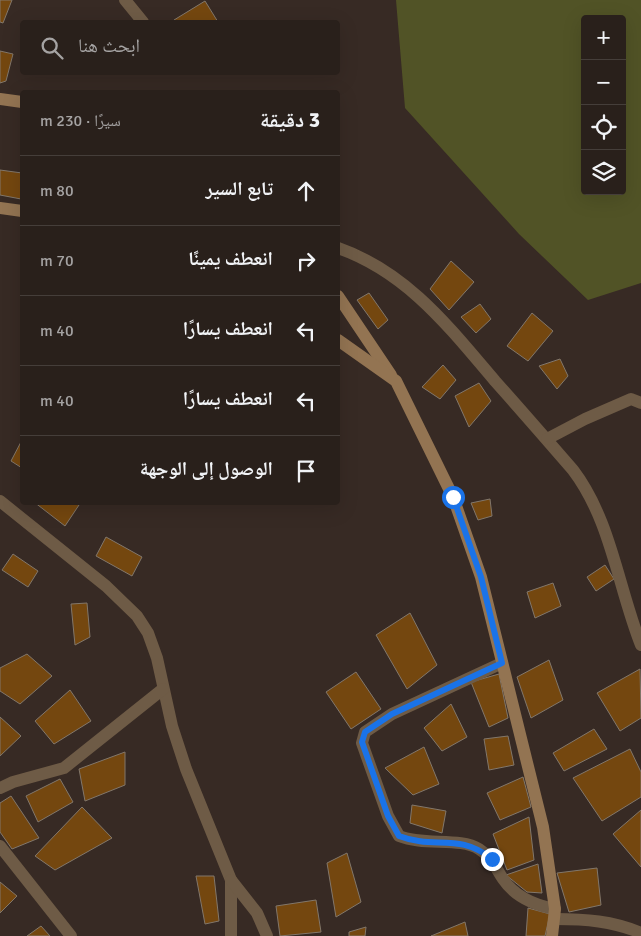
<!DOCTYPE html>
<html lang="ar">
<head>
<meta charset="utf-8">
<style>
  body { margin:0; font-family:Signika,"Noto Naskh Arabic",sans-serif; background:#352d28; color:#f1f3f6; direction:rtl }
  .controls { position:absolute; right:15px; top:15px; display:grid; overflow:hidden; border-radius:5px; box-shadow:0 5px 20px #0002 }
  .controls button { width:45px; height:45px; display:grid; place-items:center; padding:0; border:0; border-bottom:1px solid #453e3a; background:#29201b; color:#f1f3f6; font:25px sans-serif }
  .stop { position:absolute; width:15px; height:15px; margin:-11px; border:4px solid #1a73e8; border-radius:50%; background:#fff }
  .stop.end { background:#1a73e8; border-color:#fff; box-shadow:0 1px 5px #0008 }
  .list { margin:0; padding:0; list-style:none }
  h2 { display:flex; justify-content:space-between; align-items:center; height:65px; margin:0; padding:0 20px; font-size:21px }
  h2 small { font-size:16px; font-weight:400; color:#a5a3a3 }
  .list li { display:grid; grid-template-columns:32px 1fr auto; gap:15px; align-items:center; box-sizing:border-box; height:70px; padding:0 20px; border-top:1px solid #453e3a }
  .list b { display:block; font-size:19px; white-space:nowrap }
  .list em { font-size:16px; font-style:normal; color:#a5a3a3 }
  .icon { flex:none; width:28px; height:28px; fill:none; stroke:currentColor; stroke-width:2; stroke-linecap:round; stroke-linejoin:round }
  .map { position:relative; flex:none; width:641px; height:936px; overflow:hidden; direction:ltr }
  .search { position:absolute; background:#29201b; box-shadow:0 5px 20px #0002; left:20px; top:20px; width:320px; height:55px; display:flex; align-items:center; gap:12px; box-sizing:border-box; padding:0 18px; border-radius:5px; color:#a5a3a3; font-size:19px }
  .panel { position:absolute; background:#29201b; box-shadow:0 5px 20px #0002; left:20px; top:90px; width:320px; height:415px; border-radius:5px; direction:rtl }
  .map>svg:first-child { display:block }
  .green { fill:#515326; fill-rule:evenodd }
  .building { fill:#74470f; stroke:#82776b }
  .lines { fill:none; stroke-linecap:round; stroke-linejoin:round }
  .street { stroke:#6e5b46; stroke-width:12 }
  .secondary { stroke:#937452; stroke-width:12 }
  .route { stroke:#1a73e8; stroke-width:6 }
</style>
</head>
<body>
<div class="map">
<svg width="641" height="936" viewBox="0 0 641 936">
  <rect width="100%" height="100%" fill="#372a24"/>
  <path class="green" d="M396,0H641V283L588,300L519,234L405,108ZM585,19H622V191H585Z"/>
  <g class="building">
    <polygon points="0,0 12,0 3,23 0,22"/>
    <polygon points="205,1 218,22 175,22 174,20"/>
    <polygon points="0,51 13,54 6,81 0,83"/>
    <polygon points="0,170 22,173 21,199 0,195"/>
    <polygon points="451,261 474,282 449,310 430,289"/>
    <polygon points="369,293 388,320 378,329 357,300"/>
    <polygon points="480,304 491,319 476,333 461,317"/>
    <polygon points="532,313 553,331 528,361 507,346"/>
    <polygon points="560,359 568,376 557,389 539,366"/>
    <polygon points="443,365 456,380 440,399 422,387"/>
    <polygon points="479,383 491,401 469,427 455,396"/>
    <polygon points="22,440 22,468 11,461"/>
    <polygon points="490,499 492,516 478,520 471,503"/>
    <polygon points="34,502 81,502 65,526"/>
    <polygon points="106,537 142,557 132,576 96,556"/>
    <polygon points="13,554 38,571 28,587 2,570"/>
    <polygon points="605,565 614,579 596,591 587,577"/>
    <polygon points="553,583 561,606 535,618 527,592"/>
    <polygon points="87,603 90,637 75,645 71,604"/>
    <polygon points="410,613 437,665 407,689 376,635"/>
    <polygon points="27,654 52,676 20,704 0,691 0,668"/>
    <polygon points="549,660 563,700 531,718 517,677"/>
    <polygon points="640,669 641,718 620,731 597,693"/>
    <polygon points="356,672 381,709 351,729 326,692"/>
    <polygon points="499,674 508,718 489,727 471,682"/>
    <polygon points="70,690 91,721 54,744 35,721"/>
    <polygon points="451,704 467,737 442,751 424,728"/>
    <polygon points="0,717 21,736 0,756"/>
    <polygon points="594,729 607,749 564,771 553,753"/>
    <polygon points="508,736 514,765 489,770 484,739"/>
    <polygon points="424,747 439,784 413,795 385,768"/>
    <polygon points="630,749 641,772 641,797 602,821 573,778"/>
    <polygon points="125,752 125,785 85,801 79,769"/>
    <polygon points="523,777 531,807 500,820 487,793"/>
    <polygon points="60,779 73,802 38,822 26,796"/>
    <polygon points="11,796 39,838 12,849 0,832 0,803"/>
    <polygon points="412,805 446,811 442,833 410,823"/>
    <polygon points="82,807 112,838 55,870 35,856"/>
    <polygon points="641,810 641,867 613,834"/>
    <polygon points="529,817 534,860 507,870 493,834"/>
    <polygon points="347,853 361,902 336,917 327,863"/>
    <polygon points="538,864 542,893 527,892 506,875"/>
    <polygon points="597,868 601,905 569,912 557,873"/>
    <polygon points="196,876 214,876 219,921 205,924"/>
    <polygon points="0,882 17,896 0,913"/>
    <polygon points="316,900 321,932 280,936 276,906"/>
    <polygon points="528,908 550,914 545,936 526,936"/>
    <polygon points="465,922 468,936 431,936"/>
    <polygon points="41,926 50,936 27,936"/>
    <polygon points="366,927 365,936 349,936 349,932"/>
  </g>
  <g class="lines">
    <g class="street">
      <polyline points="125,0 143,22"/>
      <path d="M338,248C407,272 449,327 495,381C521,410 547,440 573,470C611,520 618,587 641,645"/>
      <polyline points="547,439 585,419 631,399 641,403"/>
      <polyline points="0,501 106,586 137,616 148,633 157,658 172,726 186,769 231,880 231,936"/>
      <path d="M502,663L392,714L365,732L362,743L388,816L399,836C424,846 460,837 479,849C492,857 495,867 503,879C515,897 534,905 555,909"/>
      <polyline points="0,788 13,782 64,768 163,689"/>
      <polyline points="0,846 71,936"/>
      <polyline points="231,880 257,913 267,936"/>
      <path d="M555,919C585,919 613,921 641,933"/>
    </g>
    <g class="secondary">
      <polyline points="0,99 22,102"/>
      <polyline points="0,208 22,211"/>
      <polyline points="338,296 391,375"/>
      <polyline points="338,340 396,381 453,497 481,577 543,827 555,909 552,936"/>
    </g>
  </g>
  <g class="lines">
    <path class="route" d="M453,497L481,577L502,663L392,714L365,732L362,742L388,816L399,836C435,850 458,832 492,859"/>
  </g>
</svg>
<div class="controls">
<button>+</button>
<button>−</button>
<button><svg class="icon" aria-label="locate" viewBox="0 0 24 24"><circle cx="12" cy="12" r="6"/><path d="M12 2v4M12 18v4M2 12h4M18 12h4"/></svg></button>
<button><svg class="icon" aria-label="layers" viewBox="0 0 24 24"><path d="M12 4l9 5-9 5-9-5zM3 14l9 5 9-5"/></svg></button>
</div>
<div class="stop" style="left:453px;top:497px"></div>
<div class="stop end" style="left:492px;top:859px"></div>
<div class="search"><svg class="icon" aria-label="search" viewBox="0 0 24 24"><circle cx="10" cy="10" r="6"/><path d="M15 15l6 6"/></svg>ابحث هنا</div>
<section class="panel">
<h2>3 دقيقة<small>سيرًا · 230 m</small></h2>
<ul class="list">
<li><svg class="icon" aria-label="ahead" viewBox="0 0 24 24"><path d="M12 20V5M6 11l6-6 6 6"/></svg><div><b>تابع السير</b></div><em>80 m</em></li>
<li><svg class="icon" aria-label="right" viewBox="0 0 24 24"><path d="M7 20v-9h11M14 6l5 5-5 5"/></svg><div><b>انعطف يمينًا</b></div><em>70 m</em></li>
<li><svg class="icon" aria-label="left" viewBox="0 0 24 24"><path d="M17 20v-9H6M10 6l-5 5 5 5"/></svg><div><b>انعطف يسارًا</b></div><em>40 m</em></li>
<li><svg class="icon" aria-label="left" viewBox="0 0 24 24"><path d="M17 20v-9H6M10 6l-5 5 5 5"/></svg><div><b>انعطف يسارًا</b></div><em>40 m</em></li>
<li><svg class="icon" aria-label="arrive" viewBox="0 0 24 24"><path d="M6 21V4h12l-3 4 3 4H6"/></svg><div><b>الوصول إلى الوجهة</b></div></li>
</ul>
</section>
</div>
</body>
</html>
